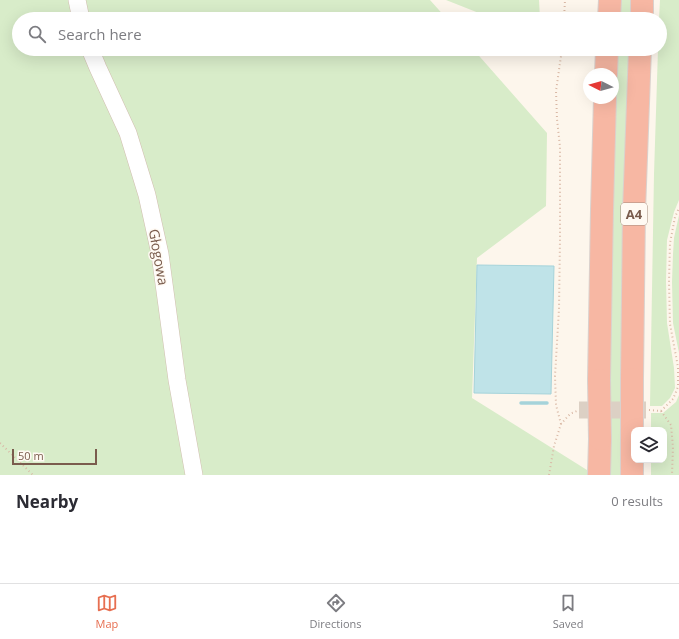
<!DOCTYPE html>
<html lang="en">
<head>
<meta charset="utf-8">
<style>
  body { margin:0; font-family:"Open Sans",sans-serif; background:#f7f7f7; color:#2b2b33 }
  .controls { position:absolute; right:12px; bottom:12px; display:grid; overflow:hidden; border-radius:8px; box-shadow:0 4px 16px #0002 }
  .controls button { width:36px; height:36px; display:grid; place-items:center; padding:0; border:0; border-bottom:1px solid #e1e1e2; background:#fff; color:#2b2b33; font:20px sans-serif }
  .compass { position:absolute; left:583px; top:68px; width:36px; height:36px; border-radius:50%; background:#fff; box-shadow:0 4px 16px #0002; rotate:276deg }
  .scale { position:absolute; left:12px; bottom:10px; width:85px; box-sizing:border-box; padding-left:4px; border:2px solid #7a5c4d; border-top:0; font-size:11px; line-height:14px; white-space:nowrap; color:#7a5c4d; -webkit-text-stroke:3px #fffaf3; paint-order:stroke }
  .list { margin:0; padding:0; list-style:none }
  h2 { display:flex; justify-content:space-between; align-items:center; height:52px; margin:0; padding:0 16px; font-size:17px }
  h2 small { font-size:13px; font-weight:400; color:#7c7c81 }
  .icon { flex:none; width:22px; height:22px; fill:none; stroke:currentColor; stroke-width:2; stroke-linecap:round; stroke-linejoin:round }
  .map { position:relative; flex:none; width:679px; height:475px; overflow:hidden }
  .search { position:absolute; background:#fff; box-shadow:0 4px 16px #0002; left:12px; right:12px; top:12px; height:44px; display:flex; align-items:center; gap:10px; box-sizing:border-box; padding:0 14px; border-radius:22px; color:#7c7c81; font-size:15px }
  .sheet { height:108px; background:#fff }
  nav { display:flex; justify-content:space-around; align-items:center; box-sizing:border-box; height:56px; border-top:1px solid #e1e1e2; background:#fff; font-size:11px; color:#7c7c81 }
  nav a { display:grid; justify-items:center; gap:2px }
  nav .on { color:#e76f51 }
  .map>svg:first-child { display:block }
  .green { fill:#d8ecc9 }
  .water { fill:#bfe3e8; stroke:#a5d3da }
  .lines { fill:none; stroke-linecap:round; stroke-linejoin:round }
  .stream { stroke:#a5d3da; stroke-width:3.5 }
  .minor-tunnel { stroke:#dcd0c4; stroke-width:17; stroke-dasharray:17 8; stroke-linecap:butt }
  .minor-casing { stroke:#d1beb0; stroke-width:18 }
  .highway-casing { stroke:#dad1cd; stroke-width:24 }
  .path { stroke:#d9b8a5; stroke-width:2; stroke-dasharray:1 3; stroke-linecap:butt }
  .minor { stroke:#fff; stroke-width:17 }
  .highway { stroke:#f7b7a3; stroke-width:22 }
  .highway-bridge-casing { stroke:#dad1cd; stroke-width:24; stroke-linecap:butt }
  .highway-bridge { stroke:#f7b7a3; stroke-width:22 }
  .labels { text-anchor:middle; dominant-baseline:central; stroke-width:3; stroke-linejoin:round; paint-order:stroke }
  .shield { fill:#fffaf3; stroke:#a28b7f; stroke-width:1 }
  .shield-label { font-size:13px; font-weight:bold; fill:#7a5c4d }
  .street-label { font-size:14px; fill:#7a5c4d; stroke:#fffaf3 }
</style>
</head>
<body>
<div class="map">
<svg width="679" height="475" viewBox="0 0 679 475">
  <rect width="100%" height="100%" fill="#fdf6ec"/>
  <g class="green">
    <polygon points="0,0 430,0 447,19 19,19 19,49 473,49 547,133 546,206 477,258 472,398 587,470 587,475 0,475"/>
    <polygon points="446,0 539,0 540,19 494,19"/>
    <polygon points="618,0 636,0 635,19 617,19"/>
    <polygon points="660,0 679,0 679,200 674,212 667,240 666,281 667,323 674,368 675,388 670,398 662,406 650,406 654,174 658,49 660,49 660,19 659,19"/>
    <polygon points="616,49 634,49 626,475 607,475 611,182"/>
    <polygon points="679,215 679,353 673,323 672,282 673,254 674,238"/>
    <polygon points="679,395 679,475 651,475 651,460 664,460 664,430 651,430 651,413 663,413 676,402"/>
  </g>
  <polygon class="water" points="477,265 554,266 551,394 474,393"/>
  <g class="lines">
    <polyline class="stream" points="521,403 547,403"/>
    <polyline class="minor-tunnel" points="579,410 649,410"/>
    <g class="minor-casing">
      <g id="minor">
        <polyline points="77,0 81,19"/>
        <polyline points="90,49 98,68 128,133 147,195 160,254 177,380 194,475"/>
      </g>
    </g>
    <g class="highway-casing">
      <g id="highway">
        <polyline points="609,19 610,0"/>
        <polyline points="642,19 642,0"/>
        <polyline points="606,74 607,49"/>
        <polyline points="632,379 634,211 640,49"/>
        <polyline points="599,380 602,210 605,98"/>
        <polyline points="632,439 632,475"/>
        <polyline points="599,475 600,439"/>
      </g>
    </g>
    <g class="path">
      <polyline points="564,19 565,0"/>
      <polyline points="649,410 661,411 673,399 678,387 678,367 670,324 669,282 670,243 675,217 679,208"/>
      <polyline points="661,411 671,425 673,447 672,475"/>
      <polyline points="561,424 556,405 555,376 559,309 560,238 560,147 557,119 556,91 562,49"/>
      <polyline points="0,443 33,475"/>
      <polyline points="549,475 554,446 561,424 570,414 579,410"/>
    </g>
    <use href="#minor" class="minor"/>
    <use href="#highway" class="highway"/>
    <g class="highway-bridge-casing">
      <g id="highway-bridge">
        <polyline points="599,380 600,439"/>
        <polyline points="632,439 632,379"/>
      </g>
    </g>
    <use href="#highway-bridge" class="highway-bridge"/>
  </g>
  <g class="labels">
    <rect class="shield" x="621" y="203" width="26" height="22" rx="3"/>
    <g class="shield-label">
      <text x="634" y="214">A4</text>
    </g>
    <g class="street-label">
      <text transform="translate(159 257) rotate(80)">Głogowa</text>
    </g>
  </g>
</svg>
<div class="controls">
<button><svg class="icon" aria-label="layers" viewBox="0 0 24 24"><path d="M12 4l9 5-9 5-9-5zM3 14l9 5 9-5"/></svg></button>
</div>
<svg class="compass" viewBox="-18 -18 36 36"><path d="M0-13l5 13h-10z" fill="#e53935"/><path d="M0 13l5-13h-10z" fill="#7c7c81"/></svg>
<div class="scale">50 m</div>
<div class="search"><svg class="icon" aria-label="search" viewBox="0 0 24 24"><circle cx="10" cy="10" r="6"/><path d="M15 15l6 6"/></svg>Search here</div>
</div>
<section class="sheet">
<h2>Nearby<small>0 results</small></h2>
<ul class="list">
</ul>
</section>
<nav>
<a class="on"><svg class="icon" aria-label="map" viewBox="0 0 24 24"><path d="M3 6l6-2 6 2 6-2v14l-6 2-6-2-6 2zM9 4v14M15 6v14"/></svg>Map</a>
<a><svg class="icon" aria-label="directions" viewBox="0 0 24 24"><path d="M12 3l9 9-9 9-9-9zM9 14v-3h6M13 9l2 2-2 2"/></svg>Directions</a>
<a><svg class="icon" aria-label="saved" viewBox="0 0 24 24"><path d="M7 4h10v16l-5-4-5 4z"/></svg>Saved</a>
</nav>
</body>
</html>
